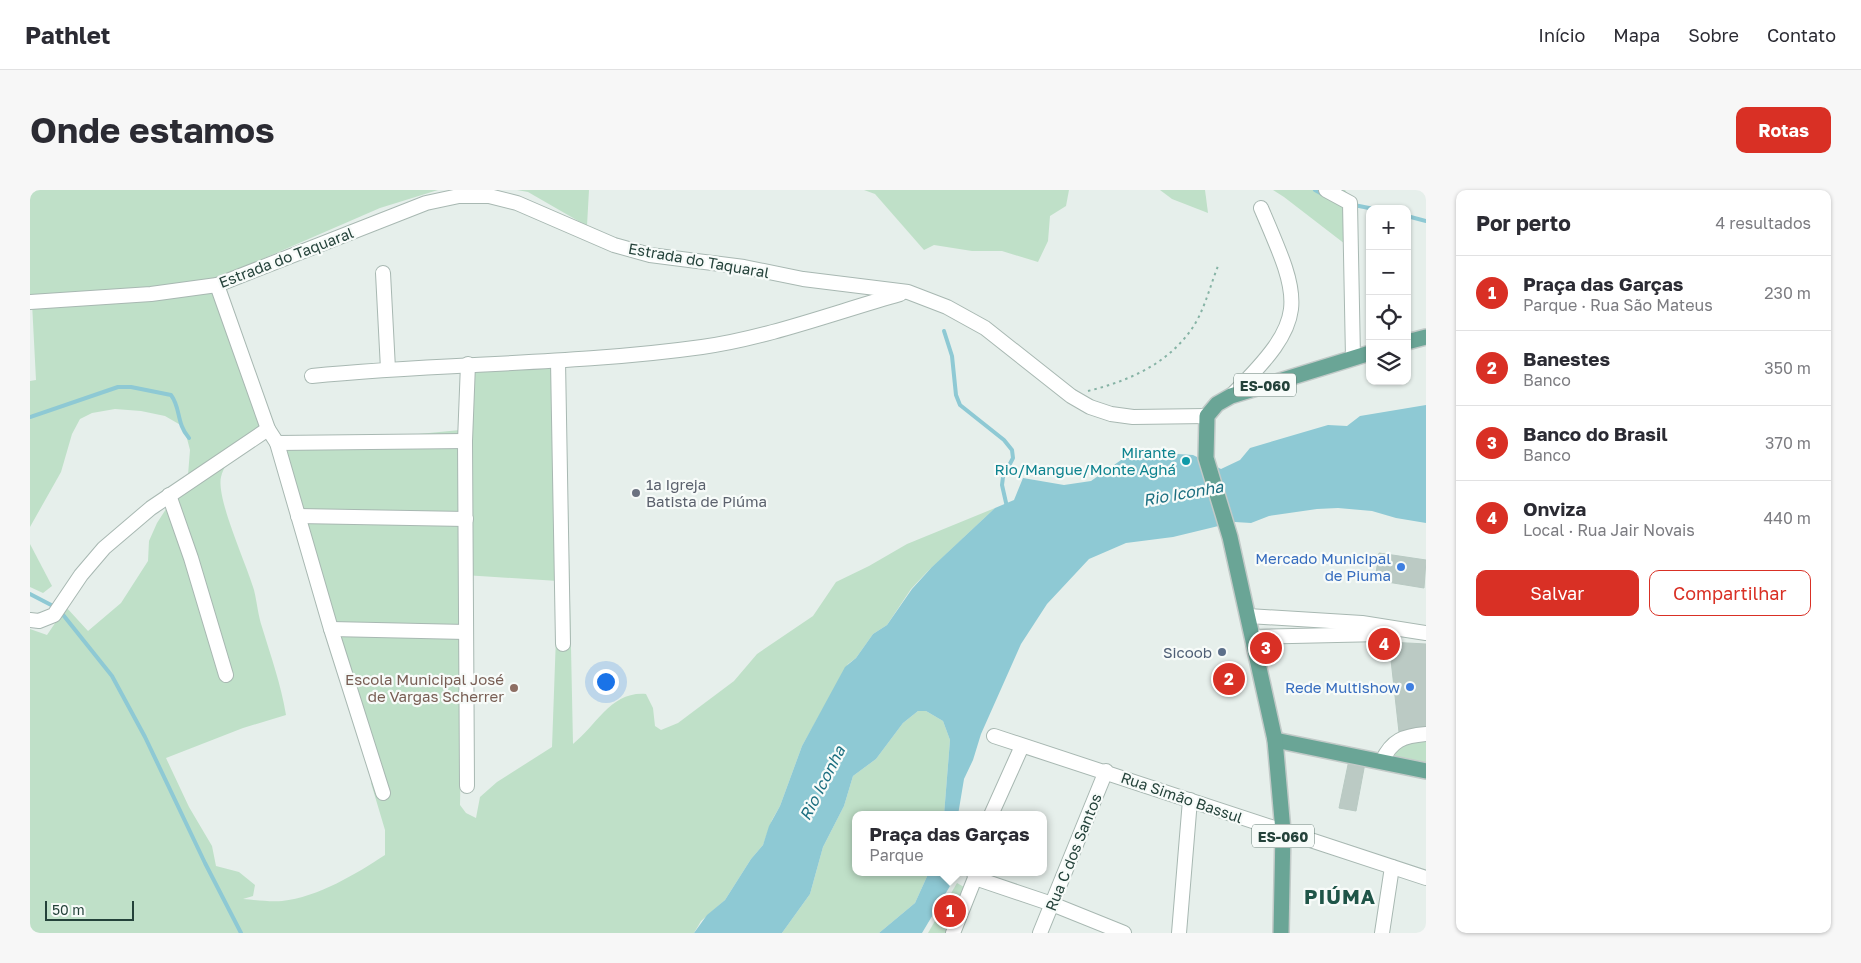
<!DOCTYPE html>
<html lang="pt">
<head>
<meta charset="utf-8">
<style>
  body { margin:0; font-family:"Golos Text",sans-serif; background:#f7f7f7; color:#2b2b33 }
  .controls { position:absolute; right:15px; top:15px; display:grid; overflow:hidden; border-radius:10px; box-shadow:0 1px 4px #0004 }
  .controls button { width:45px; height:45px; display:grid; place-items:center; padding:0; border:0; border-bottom:1px solid #e1e1e2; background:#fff; color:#2b2b33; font:25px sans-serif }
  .scale { position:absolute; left:15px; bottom:12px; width:89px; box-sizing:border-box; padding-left:5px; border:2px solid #24423a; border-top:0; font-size:14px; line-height:18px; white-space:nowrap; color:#24423a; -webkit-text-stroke:4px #f7fbf9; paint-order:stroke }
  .you { position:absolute; left:575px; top:491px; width:18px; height:18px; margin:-12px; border:4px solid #fff; border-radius:50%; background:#1a73e8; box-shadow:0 0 0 8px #1a73e833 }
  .badge { display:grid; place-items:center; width:32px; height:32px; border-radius:50%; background:#d93025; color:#fff; font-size:16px; font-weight:700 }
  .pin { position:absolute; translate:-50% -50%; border:2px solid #fff; box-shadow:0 1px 5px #0006 }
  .popup { position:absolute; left:822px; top:621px; width:195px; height:65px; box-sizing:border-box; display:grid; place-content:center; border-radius:10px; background:#fff; filter:drop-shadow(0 1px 4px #0005); font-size:16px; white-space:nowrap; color:#7c7c81 }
  .popup b { font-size:19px; color:#2b2b33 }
  .popup::after { content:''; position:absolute; left:50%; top:100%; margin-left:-10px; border:10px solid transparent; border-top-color:#fff }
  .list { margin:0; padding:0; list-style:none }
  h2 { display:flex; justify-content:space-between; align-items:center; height:65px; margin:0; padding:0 20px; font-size:21px }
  h2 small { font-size:16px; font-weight:400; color:#7c7c81 }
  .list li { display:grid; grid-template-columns:32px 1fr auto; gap:15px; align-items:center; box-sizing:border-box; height:75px; padding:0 20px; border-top:1px solid #e1e1e2 }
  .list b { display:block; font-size:19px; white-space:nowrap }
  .list p { margin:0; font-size:16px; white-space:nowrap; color:#7c7c81 }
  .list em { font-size:16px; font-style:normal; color:#7c7c81 }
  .actions { display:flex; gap:10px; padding:15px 20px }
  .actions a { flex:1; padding:11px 0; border:1px solid #d93025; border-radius:10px; text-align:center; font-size:18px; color:#d93025 }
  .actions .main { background:#d93025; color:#fff }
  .icon { flex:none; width:28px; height:28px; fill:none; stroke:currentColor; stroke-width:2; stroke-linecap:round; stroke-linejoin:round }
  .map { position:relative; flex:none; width:1396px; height:743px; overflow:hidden; border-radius:10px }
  header { display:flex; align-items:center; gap:30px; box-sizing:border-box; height:70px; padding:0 25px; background:#fff; border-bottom:1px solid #e1e1e2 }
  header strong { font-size:24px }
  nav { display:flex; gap:28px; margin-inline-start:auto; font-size:18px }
  .intro { display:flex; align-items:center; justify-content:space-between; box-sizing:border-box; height:120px; padding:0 30px }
  h1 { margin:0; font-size:35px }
  .button { padding:12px 22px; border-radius:10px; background:#d93025; color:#fff; font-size:18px; font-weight:700 }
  main { display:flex; gap:30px; padding:0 30px }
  aside { flex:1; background:#fff; border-radius:10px; box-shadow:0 1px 4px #0004 }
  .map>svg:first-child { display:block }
  .green { fill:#bfe0c8; fill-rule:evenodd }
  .water { fill:#8ec9d4 }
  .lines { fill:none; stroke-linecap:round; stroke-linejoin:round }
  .stream { stroke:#8ec9d4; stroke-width:4 }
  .building { fill:#bbcac4; stroke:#b8c9c2 }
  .minor-casing { stroke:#a8b8b2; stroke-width:16 }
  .major-casing { stroke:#c2cac8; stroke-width:18 }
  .path { stroke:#86b3a5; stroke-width:2; stroke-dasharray:2.5 4; stroke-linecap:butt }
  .minor { stroke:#fff; stroke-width:14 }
  .major { stroke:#6aa596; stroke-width:15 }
  .culture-dot { fill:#0f9aa8; stroke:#f7fbf9; stroke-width:2 }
  .worship-dot { fill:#6b7280; stroke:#f7fbf9; stroke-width:2 }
  .shop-dot { fill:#3f7fe0; stroke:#f7fbf9; stroke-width:2 }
  .service-dot { fill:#5c6f8a; stroke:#f7fbf9; stroke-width:2 }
  .education-dot { fill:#8d6e63; stroke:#f7fbf9; stroke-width:2 }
  .labels { text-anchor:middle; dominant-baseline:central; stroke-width:4.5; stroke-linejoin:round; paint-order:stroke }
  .shield { fill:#f7fbf9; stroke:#637a73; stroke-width:1 }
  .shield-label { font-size:14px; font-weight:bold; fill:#24423a }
  .street-label { font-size:15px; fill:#24423a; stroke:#f7fbf9 }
  .culture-label { font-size:15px; fill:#0d838f; stroke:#f7fbf9; text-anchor:end }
  .worship-label { font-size:15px; fill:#5b616d; stroke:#f7fbf9; text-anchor:start }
  .shop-label { font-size:15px; fill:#366cbe; stroke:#f7fbf9; text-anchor:end }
  .service-label { font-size:15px; fill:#4e5e75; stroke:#f7fbf9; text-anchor:end }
  .education-label { font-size:15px; fill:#785e54; stroke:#f7fbf9; text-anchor:end }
  .water-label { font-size:16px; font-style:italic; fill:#1c6f80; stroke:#f7fbf9 }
  .district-label { font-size:20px; font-weight:bold; letter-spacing:1px; fill:#1f5548; stroke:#f7fbf9 }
</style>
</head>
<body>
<header>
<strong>Pathlet</strong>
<nav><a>Início</a><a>Mapa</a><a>Sobre</a><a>Contato</a></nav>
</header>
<div class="intro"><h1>Onde estamos</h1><a class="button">Rotas</a></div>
<main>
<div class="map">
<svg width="1396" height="743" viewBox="0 0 1396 743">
  <rect width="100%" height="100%" fill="#e6efeb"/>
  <g class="green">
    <path d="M0,0H408L350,18L191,87L234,241C217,253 197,265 191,287C186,309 217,375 224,400C227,412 228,425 232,437C241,467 251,494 256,525L213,538L136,568L159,617L182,656L186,676L209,682L225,695L223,706L213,709C225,710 240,712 252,711C288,707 326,684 355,665V640L341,593L348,582L255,257L430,240L447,171L535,168L543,554C567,535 581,501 616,504L623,518L625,536L631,540L648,533L704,491L727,464L783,426L806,392L839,376L877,354L965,318L897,382L881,399L857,435L843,444L826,468L818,474L772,556L750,616L742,630L733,655L721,669L695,710L671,731L664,743H0V439L17,445L36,417L58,441L91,413L118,371L119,351L127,333L158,285L160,260L154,237L135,226L111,221L85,219L62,223L50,229L42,244L31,282L0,337V191L6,190L2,113L0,112ZM434,385L528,391L522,557L467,592L450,607L446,628L436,623L430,615Z"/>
    <polygon points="487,0 559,0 557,36 498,2"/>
    <polygon points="834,0 1039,0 1036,16 1020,26 1018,51 1008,72 972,61 942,61 904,55 894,60 845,4"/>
    <polygon points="1130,0 1175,0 1178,23 1142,9"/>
    <polygon points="1243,0 1315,0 1317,3 1315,54 1254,7"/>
    <polygon points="0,354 22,396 13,403 0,397"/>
    <polygon points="888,521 896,521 913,531 920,550 914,625 826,625 826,682 899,682 885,713 849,743 752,743 780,704 793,657 814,616 823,586 846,569 873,533"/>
    <polygon points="1396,549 1396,573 1364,566 1374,551"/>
    <polygon points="927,693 939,700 920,743 898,743"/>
  </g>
  <g class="water">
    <polygon points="1396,215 1396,333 1366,328 1342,321 1308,318 1287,319 1239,326 1221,333 1205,332 1143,347 1096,353 1059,369 1017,414 991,454 951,544 943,570 934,589 928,625 914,625 920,550 913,531 896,521 888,521 873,533 846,569 823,586 814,616 793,657 780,704 752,743 664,743 677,725 695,710 721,669 733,655 739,636 750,616 772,556 815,477 826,468 843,444 857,435 882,399 902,377 965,318 984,310 993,288 1034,295 1061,291 1094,268 1133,263 1163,265 1191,279 1210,270 1220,258 1298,235 1317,236 1330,226"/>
    <polygon points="899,682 923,682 923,691 892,743 849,743 885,713"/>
  </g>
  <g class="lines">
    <g class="stream">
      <polyline points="1285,0 1294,5"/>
      <polyline points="1324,15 1344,19"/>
      <polyline points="1377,26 1396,31"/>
      <polyline points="914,141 922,166 926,205 930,215 974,250 982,260 983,268 973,287 972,295 977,317"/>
      <path d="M0,227L88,197H101L141,205C151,218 146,233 159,248"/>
      <polyline points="0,404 25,417"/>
      <polyline points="30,421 82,486 115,547 175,673 211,743"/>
    </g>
  </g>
  <g class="building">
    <polygon points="1349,363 1396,370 1394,398 1345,390"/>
    <polygon points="1359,452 1396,454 1396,540 1369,542"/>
    <polygon points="1319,570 1335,573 1326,621 1309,618"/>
  </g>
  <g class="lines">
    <g class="minor-casing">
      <g id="minor">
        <polyline points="1296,0 1320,13 1323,168"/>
        <polyline points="353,83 358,179"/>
        <polyline points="187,95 238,239 247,253 301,439 353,603"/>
        <polyline points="0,112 121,104 187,95 396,13 429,6 459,6 487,13 584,55 620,65 714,77 773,89 878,102 917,117 955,138 1041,206 1060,217 1081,224 1103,227 1177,226"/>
        <polyline points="528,171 533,454"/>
        <path d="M282,186C412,173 543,175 672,157C737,148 806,122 870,104"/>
        <path d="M1201,206C1279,128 1273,115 1231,18"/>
        <polyline points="247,253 435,251"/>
        <polyline points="139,305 161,368 196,485"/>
        <polyline points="268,326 436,329"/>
        <polyline points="1218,426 1332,433 1396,443"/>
        <polyline points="0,430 9,431 24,425 51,385 74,358 121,318 238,239"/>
        <polyline points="301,439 436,442"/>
        <polyline points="1222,447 1352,444 1362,440"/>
        <polyline points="964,546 1396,688"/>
        <path d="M1352,571C1362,550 1373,546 1396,544"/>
        <polyline points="437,596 435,251 438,174"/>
        <polyline points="961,625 992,556"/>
        <polyline points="945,688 1022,714 1094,743"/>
        <polyline points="923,743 945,688 944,682"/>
        <polyline points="1010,743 1076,581"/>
        <polyline points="1149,743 1160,610"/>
        <polyline points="1352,743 1362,677"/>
      </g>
    </g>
    <g class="major-casing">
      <g id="major">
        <polyline points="1377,152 1396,147"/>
        <polyline points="1245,550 1396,581"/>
        <polyline points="1251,743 1253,641 1245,550 1200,347 1176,268 1177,226 1187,214 1201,206 1340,163"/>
      </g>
    </g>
    <path class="path" d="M1058,201C1098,191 1136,175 1161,140C1174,122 1180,96 1188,76"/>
    <use href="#minor" class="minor"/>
    <use href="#major" class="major"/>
  </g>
  <circle class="culture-dot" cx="1156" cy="271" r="5"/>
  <circle class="worship-dot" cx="606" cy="303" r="5"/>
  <g class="shop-dot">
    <circle cx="1371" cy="377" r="5"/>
    <circle cx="1380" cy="497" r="5"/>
  </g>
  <circle class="service-dot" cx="1192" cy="462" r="5"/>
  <circle class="education-dot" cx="484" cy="498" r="5"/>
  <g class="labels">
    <g class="shield">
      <rect x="1204" y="183.5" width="62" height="23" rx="4"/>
      <rect x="1222" y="634.5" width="62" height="23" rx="4"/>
    </g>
    <g class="shield-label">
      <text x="1235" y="195">ES-060</text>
      <text x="1253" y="646">ES-060</text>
    </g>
    <g class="street-label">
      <text transform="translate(256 67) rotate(-21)">Estrada do Taquaral</text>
      <text transform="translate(669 70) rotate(10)">Estrada do Taquaral</text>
      <text transform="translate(1152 607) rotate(19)">Rua Simão Bassul</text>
      <text transform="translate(1043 662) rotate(-68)">Rua C dos Santos</text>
    </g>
    <g class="culture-label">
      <text x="1146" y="262">Mirante<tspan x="1146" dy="17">Rio/Mangue/Monte Aghá</tspan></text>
    </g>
    <g class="worship-label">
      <text x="616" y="294">1ª Igreja<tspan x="616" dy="17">Batista de Piúma</tspan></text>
    </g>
    <g class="shop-label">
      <text x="1361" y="368">Mercado Municipal<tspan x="1361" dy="17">de Piuma</tspan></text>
      <text x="1370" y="497">Rede Multishow</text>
    </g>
    <g class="service-label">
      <text x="1182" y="462">Sicoob</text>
    </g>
    <g class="education-label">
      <text x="474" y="489">Escola Municipal José<tspan x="474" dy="17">de Vargas Scherrer</tspan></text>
    </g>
    <g class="water-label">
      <text transform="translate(1153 303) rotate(-10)">Rio Iconha</text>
      <text transform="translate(792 593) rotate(-63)">Rio Iconha</text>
    </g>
    <g class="district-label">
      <text x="1310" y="706">PIÚMA</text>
    </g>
  </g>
</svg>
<div class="controls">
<button>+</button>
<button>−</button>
<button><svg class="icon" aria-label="locate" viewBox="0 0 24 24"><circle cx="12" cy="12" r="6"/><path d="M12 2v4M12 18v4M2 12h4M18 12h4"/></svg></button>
<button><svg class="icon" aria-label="layers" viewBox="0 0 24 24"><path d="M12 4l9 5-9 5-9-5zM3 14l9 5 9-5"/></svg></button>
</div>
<div class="scale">50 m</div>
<div class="you"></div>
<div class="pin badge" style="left:920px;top:721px">1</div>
<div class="popup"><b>Praça das Garças</b>Parque</div>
<div class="pin badge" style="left:1199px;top:489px">2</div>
<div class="pin badge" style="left:1236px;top:458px">3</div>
<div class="pin badge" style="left:1354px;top:454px">4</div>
</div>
<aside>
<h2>Por perto<small>4 resultados</small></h2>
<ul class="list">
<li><span class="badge">1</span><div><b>Praça das Garças</b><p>Parque · Rua São Mateus</p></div><em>230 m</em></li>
<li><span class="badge">2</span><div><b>Banestes</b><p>Banco</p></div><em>350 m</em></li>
<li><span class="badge">3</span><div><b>Banco do Brasil</b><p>Banco</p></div><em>370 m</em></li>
<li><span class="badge">4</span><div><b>Onviza</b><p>Local · Rua Jair Novais</p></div><em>440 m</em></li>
</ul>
<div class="actions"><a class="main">Salvar</a><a>Compartilhar</a></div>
</aside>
</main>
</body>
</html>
